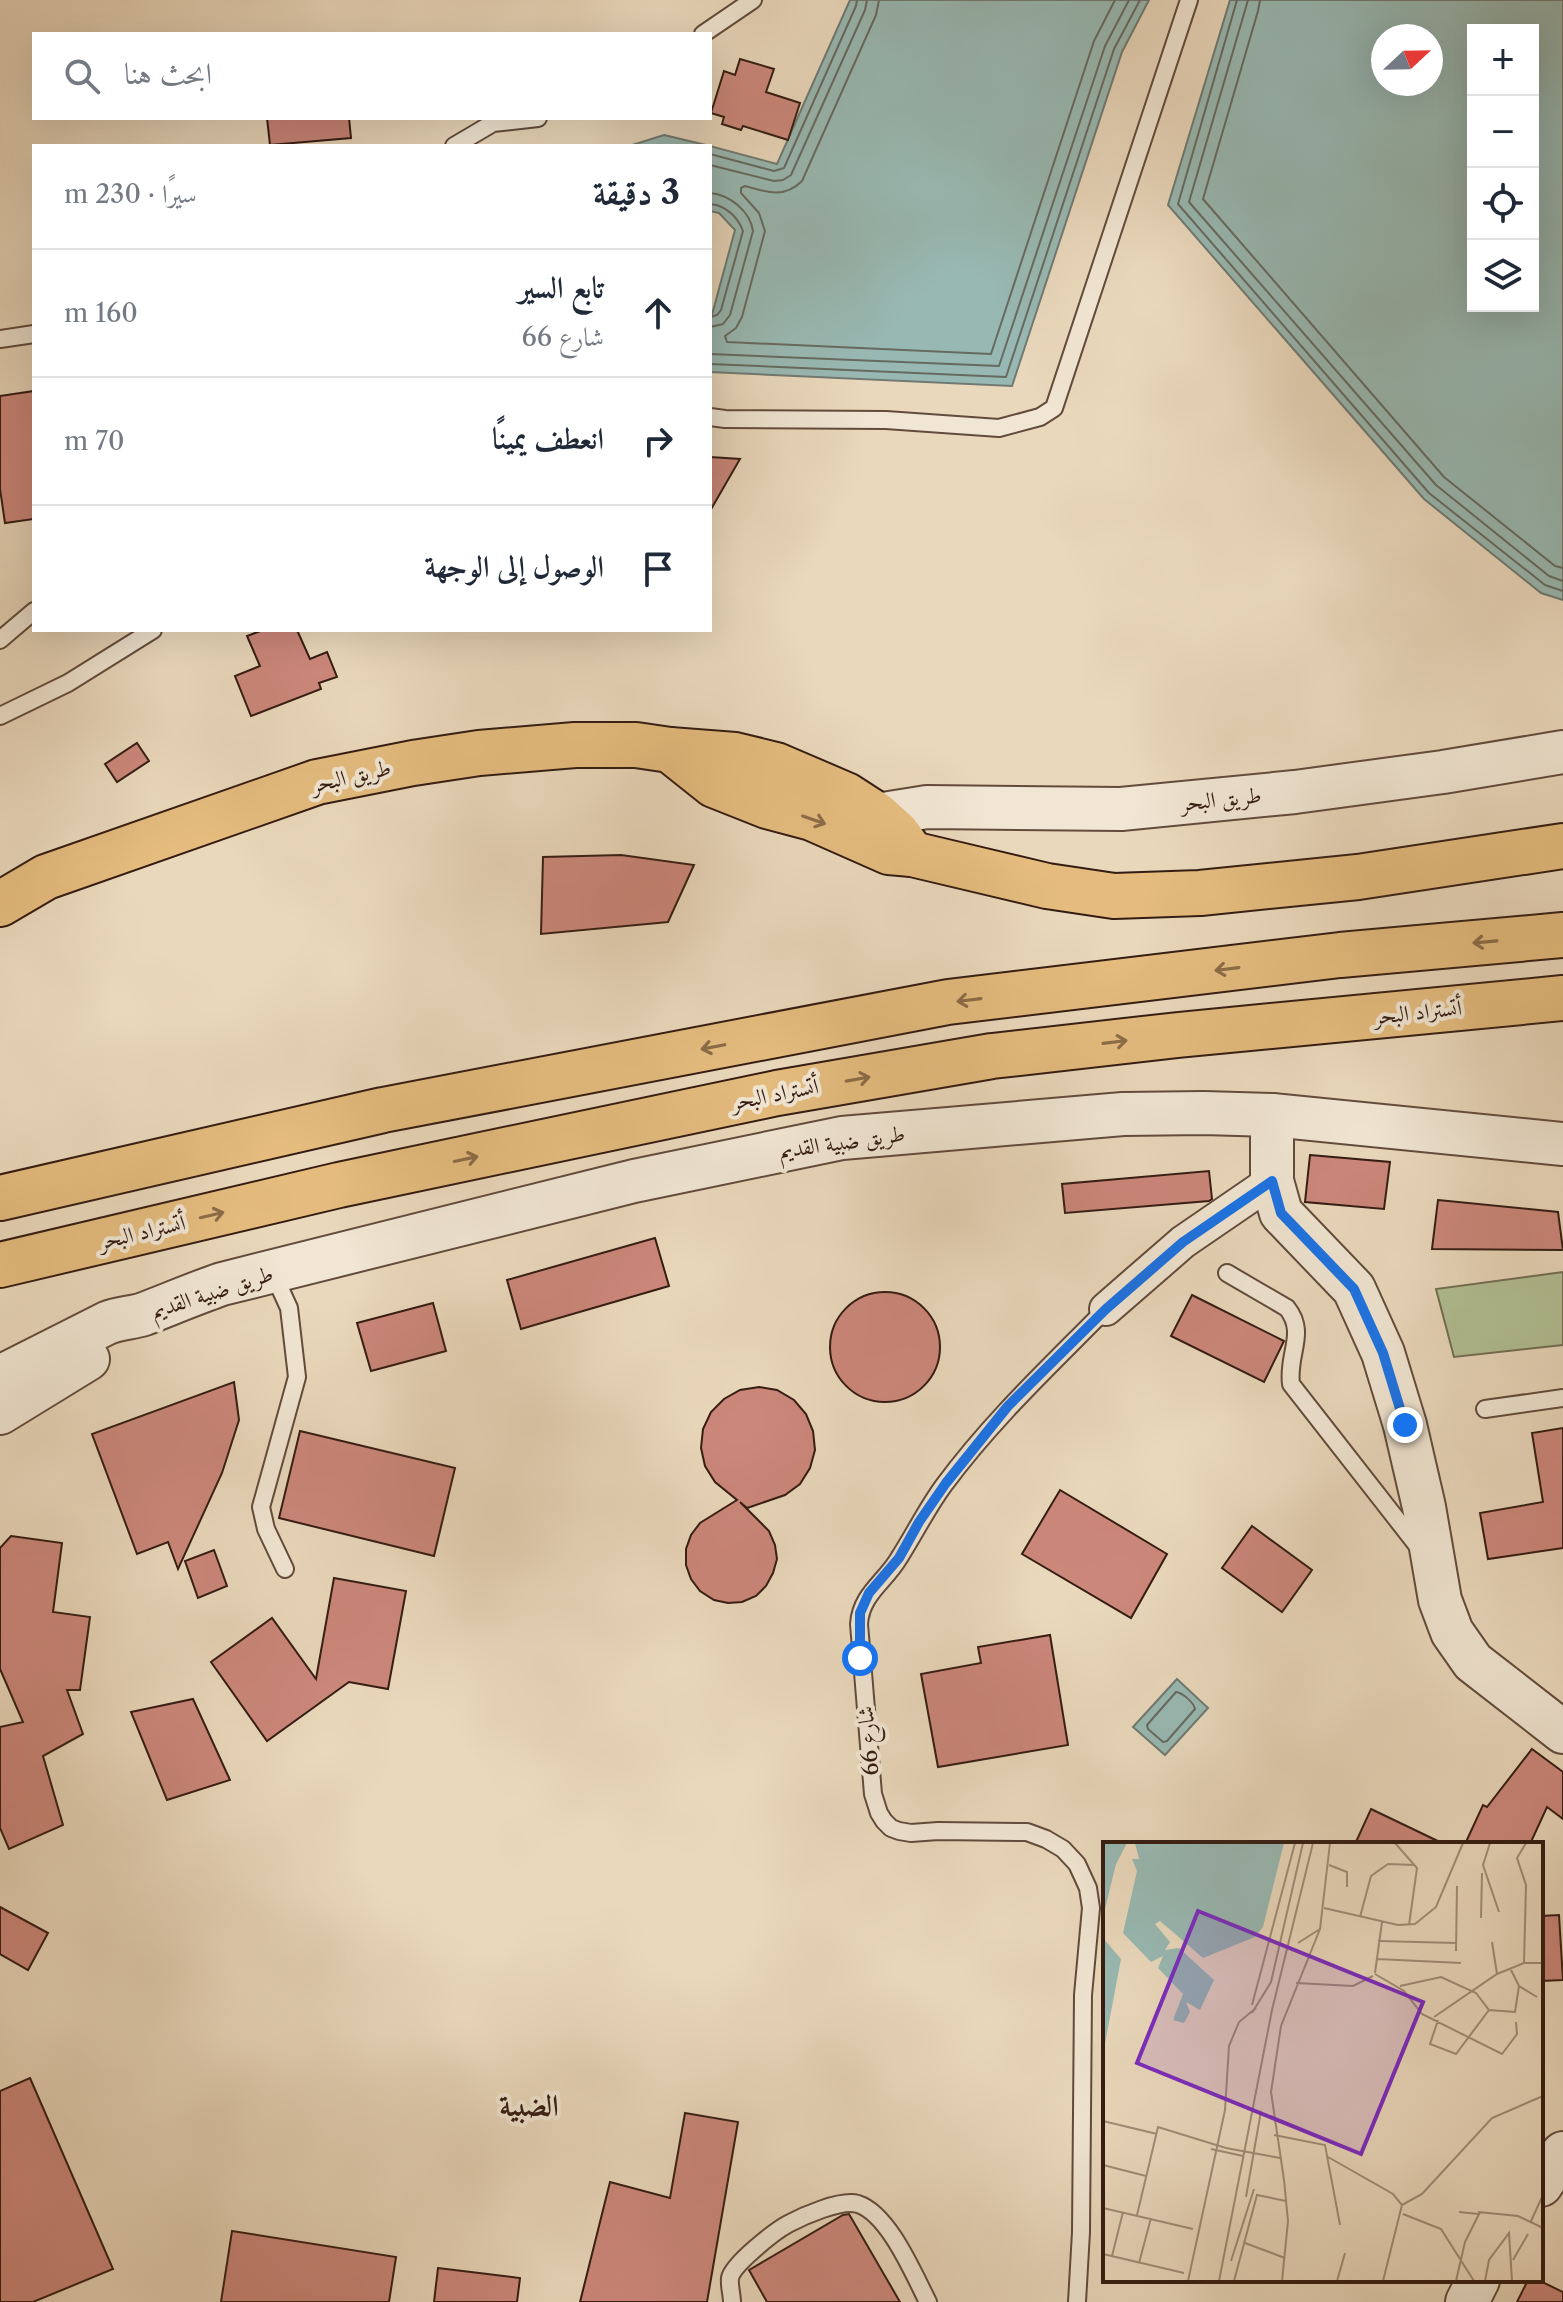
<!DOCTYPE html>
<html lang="ar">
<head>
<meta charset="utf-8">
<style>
  body { margin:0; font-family:"Libre Caslon Text",Amiri,serif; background:#f6f6f7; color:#1f2937; direction:rtl }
  .controls { position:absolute; right:24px; top:24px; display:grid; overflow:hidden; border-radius:0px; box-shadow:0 8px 32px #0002 }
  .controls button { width:72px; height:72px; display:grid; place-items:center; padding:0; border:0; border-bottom:2px solid #e0e1e3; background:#fff; color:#1f2937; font:40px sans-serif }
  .compass { position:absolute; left:1371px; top:24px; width:72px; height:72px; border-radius:50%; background:#fff; box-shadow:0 8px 32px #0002; rotate:68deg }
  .stop { position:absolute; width:24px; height:24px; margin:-18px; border:6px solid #1a73e8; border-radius:50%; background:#fff }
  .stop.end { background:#1a73e8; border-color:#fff; box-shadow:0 2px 8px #0008 }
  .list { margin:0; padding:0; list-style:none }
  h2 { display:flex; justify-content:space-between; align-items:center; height:104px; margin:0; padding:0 32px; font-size:34px }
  h2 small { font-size:26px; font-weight:400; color:#747a83 }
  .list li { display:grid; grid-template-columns:52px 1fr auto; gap:24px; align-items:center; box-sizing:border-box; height:128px; padding:0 32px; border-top:2px solid #e0e1e3 }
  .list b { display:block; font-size:30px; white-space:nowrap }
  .list p { margin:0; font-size:26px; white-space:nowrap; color:#747a83 }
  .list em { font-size:26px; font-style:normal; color:#747a83 }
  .icon { flex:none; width:44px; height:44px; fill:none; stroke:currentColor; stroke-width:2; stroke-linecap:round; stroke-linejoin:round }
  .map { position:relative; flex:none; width:1563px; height:2302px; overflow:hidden; direction:ltr }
  .search { position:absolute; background:#fff; box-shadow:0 8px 32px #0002; left:32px; top:32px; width:680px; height:88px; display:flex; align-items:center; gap:20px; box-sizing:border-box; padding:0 28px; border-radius:0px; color:#747a83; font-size:30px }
  .panel { position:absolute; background:#fff; box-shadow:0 8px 32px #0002; left:32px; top:144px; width:680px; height:488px; border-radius:0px; direction:rtl }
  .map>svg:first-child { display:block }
  .park { fill:#b1c094; stroke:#726e53; stroke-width:2 }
  .water { fill:#98b9b3; stroke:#707a73; stroke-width:2; fill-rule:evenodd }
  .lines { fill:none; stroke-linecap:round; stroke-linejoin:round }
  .shore { stroke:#666a62; stroke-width:2 }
  .building { fill:#cc877b; stroke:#341c12; stroke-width:2 }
  .service-casing { stroke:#624b3c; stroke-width:20 }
  .minor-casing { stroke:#624b3c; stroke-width:36 }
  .tertiary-casing { stroke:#624b3c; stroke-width:46 }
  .trunk-casing { stroke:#341c12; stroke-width:48 }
  .motorway-casing { stroke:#341c12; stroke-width:48 }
  .service { stroke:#f1e6d3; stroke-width:16 }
  .minor { stroke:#f1e6d3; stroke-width:32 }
  .tertiary { stroke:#f1e6d3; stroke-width:42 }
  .trunk { stroke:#e5bc7e; stroke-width:44 }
  .motorway { stroke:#e5bc7e; stroke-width:44 }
  .oneway { stroke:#8c6c48 }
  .route { stroke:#1a73e8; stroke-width:10 }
  .labels { text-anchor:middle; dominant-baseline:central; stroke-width:8; stroke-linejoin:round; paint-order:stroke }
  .street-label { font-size:22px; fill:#341c12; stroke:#f1e6d3 }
  .district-label { font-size:30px; font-weight:bold; fill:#341c12; stroke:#f1e6d3 }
  .inset-road { fill:none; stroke:#a18d78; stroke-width:2 }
  .view { fill:#7b2cbf; fill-opacity:0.15; stroke:#7b2cbf; stroke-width:4 }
  .inset-edge { fill:none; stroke:#341c12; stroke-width:4 }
</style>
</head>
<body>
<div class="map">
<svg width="1563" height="2302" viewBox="0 0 1563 2302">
  <rect width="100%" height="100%" fill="#ead8bc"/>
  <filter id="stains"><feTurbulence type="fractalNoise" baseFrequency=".0025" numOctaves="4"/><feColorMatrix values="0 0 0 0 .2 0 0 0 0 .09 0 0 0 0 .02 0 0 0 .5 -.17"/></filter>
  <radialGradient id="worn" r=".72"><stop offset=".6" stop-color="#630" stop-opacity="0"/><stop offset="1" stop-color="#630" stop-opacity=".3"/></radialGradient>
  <polygon class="park" points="1563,1272 1563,1345 1454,1357 1436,1289"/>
  <g class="water">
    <polygon points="850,0 1149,0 1122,52 1012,386 710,372 710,322 735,230 719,213 710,211 710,146 777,164"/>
    <path d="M1230,0H1563V600L1541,593L1424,499L1168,205ZM1533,30V306H1473V30ZM1383,36H1431V84H1383Z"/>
    <polygon points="664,135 710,146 629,146"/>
    <polygon points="1177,1679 1208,1708 1165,1755 1133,1727"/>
  </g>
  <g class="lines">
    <g class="shore">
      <path d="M879,0L876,15L802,181C784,199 766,192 745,186L741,188V193L759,213L765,231L742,317L736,328L725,336L727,342L991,354L1094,41L1115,0"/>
      <polyline points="1237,0 1178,204 1429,493 1545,585 1563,591"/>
      <polyline points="1248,0 1189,202 1436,485 1549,576 1563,581"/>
      <polyline points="1260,0 1258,11 1203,199 1444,477 1555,566 1563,568"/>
      <polyline points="710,154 774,171 784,168 856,6 857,0"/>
      <polyline points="710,165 774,181 783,180 791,175 865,10 867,0"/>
      <path d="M710,193C730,195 750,211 753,231L730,315L723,324L710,327"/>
      <path d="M710,204C725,205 738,217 743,231L721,310L717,315L710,317"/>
      <polyline points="710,354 999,366 1105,46 1129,0"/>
      <polyline points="710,364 1006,377 1114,49 1140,0"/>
      <path d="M1176,1692C1183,1693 1194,1703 1195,1709L1167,1741L1163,1742L1148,1729L1147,1725Z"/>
    </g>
  </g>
  <g class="building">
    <polygon points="740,59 774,69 766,92 800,103 788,140 743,126 741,130 722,124 724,117 711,113 724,71 735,75"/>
    <polygon points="267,118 349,118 351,138 270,145"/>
    <polygon points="34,391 34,519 5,523 0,489 0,396"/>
    <polygon points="710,457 740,459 710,511"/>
    <polygon points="263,630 297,630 310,659 327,652 337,677 319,683 321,689 251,716 235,676 260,666 247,636"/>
    <polygon points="137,743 149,761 117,782 105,764"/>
    <polygon points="621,855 694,865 668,922 541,934 543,857"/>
    <polygon points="1310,1155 1390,1162 1384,1209 1305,1202"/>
    <polygon points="1209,1171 1212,1199 1209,1201 1065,1213 1062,1184"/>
    <polygon points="1438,1200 1558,1212 1563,1250 1432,1249"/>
    <polygon points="655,1238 669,1286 521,1329 507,1280"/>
    <circle cx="885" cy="1347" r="55"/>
    <polygon points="1192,1295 1284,1341 1264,1382 1171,1336"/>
    <polygon points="433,1303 446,1351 371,1371 357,1323"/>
    <polygon points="234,1382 239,1420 222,1473 178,1569 168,1542 137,1554 92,1434"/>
    <polygon points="759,1387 777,1390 794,1400 806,1414 813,1431 815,1450 810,1468 800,1484 785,1495 747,1508 740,1502 769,1531 775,1545 777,1559 773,1573 766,1586 756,1596 742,1602 728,1603 714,1600 700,1591 691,1579 686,1565 686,1549 691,1535 700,1523 737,1500 715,1482 705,1466 701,1448 703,1429 711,1412 724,1399 740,1390"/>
    <polygon points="1563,1428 1563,1548 1488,1559 1480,1513 1543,1502 1532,1433"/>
    <polygon points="300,1431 455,1468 434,1556 279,1518"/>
    <polygon points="1060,1490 1167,1554 1131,1618 1022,1554"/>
    <polygon points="1252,1526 1312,1570 1282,1612 1222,1568"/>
    <polygon points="11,1536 62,1543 53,1612 90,1617 80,1690 67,1690 83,1734 43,1756 63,1825 9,1849 0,1828 0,1727 23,1722 0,1669 0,1548"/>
    <polygon points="214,1550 227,1586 198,1598 185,1561"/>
    <polygon points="334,1578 406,1591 388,1689 349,1682 267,1741 211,1662 272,1618 316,1679"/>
    <polygon points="1050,1635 1068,1745 938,1767 921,1674 981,1663 978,1647"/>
    <polygon points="193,1699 230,1780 167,1800 131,1712"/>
    <polygon points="1532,1749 1563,1772 1563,1819 1547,1807 1530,1844 1465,1844 1483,1805 1487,1807"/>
    <polygon points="1371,1809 1444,1844 1355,1844"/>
    <polygon points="0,1907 48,1933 28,1970 0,1954"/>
    <polygon points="1559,1915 1563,1980 1541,1981 1541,1916"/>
    <polygon points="30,2078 113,2269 33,2302 0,2302 0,2091"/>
    <polygon points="685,2113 738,2122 707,2302 580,2302 610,2182 670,2198"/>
    <polygon points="849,2214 900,2302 767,2302 749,2270 843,2215"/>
    <polygon points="232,2231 396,2257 389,2302 221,2302"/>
    <polygon points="438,2268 520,2278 517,2302 434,2302"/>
    <polygon points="1528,2280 1538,2280 1563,2292 1563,2302 1517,2302"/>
  </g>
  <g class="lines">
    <g class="service-casing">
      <g id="service">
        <polyline points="703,34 753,0"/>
        <polyline points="454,146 493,123 538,118"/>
        <polyline points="0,339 34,334"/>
        <polyline points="710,417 725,419 886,420 999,428 1040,417 1054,408 1189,0"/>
        <polyline points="0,640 34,611"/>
        <polyline points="0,716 68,683 153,630"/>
        <polyline points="273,1273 289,1308 297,1377 261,1507 266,1529 285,1569"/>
        <path d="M1227,1273L1287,1308C1307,1333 1287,1354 1291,1384L1420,1549"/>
        <polyline points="1485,1409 1563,1398"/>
        <path d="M732,2302C732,2295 729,2285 730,2278C733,2264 775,2231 788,2224C803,2216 841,2199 858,2204C889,2214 914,2275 928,2302"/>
        <path d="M1077,2302L1081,2232L1083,1995L1091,1908L1088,1888L1077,1864L1063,1849L1046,1839L1027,1832L938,1831L911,1833L899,1831L891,1828L884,1821L879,1813L873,1794L859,1624C861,1594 885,1582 899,1558C915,1533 927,1508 944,1485C992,1420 1050,1366 1106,1309"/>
      </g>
    </g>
    <g class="minor-casing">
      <polyline id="minor" points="1106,1309 1183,1242 1272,1181"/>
    </g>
    <g class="tertiary-casing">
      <g id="tertiary">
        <polyline points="858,836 877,815 927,807 1121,809 1295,792 1443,772 1563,752"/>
        <polyline points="1272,1115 1272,1181 1281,1213 1354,1289 1383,1353 1405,1425 1424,1507 1440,1600 1452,1632 1473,1662 1563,1732"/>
        <path d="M0,1377L107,1323C119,1318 132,1318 144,1314C170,1304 196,1293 222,1284L634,1181L842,1138L1123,1114L1204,1113L1272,1115L1563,1144"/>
        <polyline points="0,1413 88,1359"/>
        <polyline points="1541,2185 1563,2153"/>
        <polyline points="1467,2302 1478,2280"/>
      </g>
    </g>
    <g class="trunk-casing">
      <g id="trunk">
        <polyline points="670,750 714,785 767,806 812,818 889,852 912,854 1047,886 1114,896 1200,893 1358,877 1563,846"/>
        <polyline points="0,904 46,877 317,782 413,763 479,753 575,745 636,745 670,750 735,755 776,765 846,795 877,815 897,833 912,854"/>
      </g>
    </g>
    <g class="motorway-casing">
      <g id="motorway">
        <polyline points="0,1198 383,1110 948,1002 1340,955 1563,935"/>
        <polyline points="0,1265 339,1185 777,1093 992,1056 1178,1035 1563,998"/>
      </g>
    </g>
    <use href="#service" class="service"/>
    <use href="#minor" class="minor"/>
    <use href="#tertiary" class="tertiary"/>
    <use href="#trunk" class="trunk"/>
    <use href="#motorway" class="motorway"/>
  </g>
  <defs><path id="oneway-shaft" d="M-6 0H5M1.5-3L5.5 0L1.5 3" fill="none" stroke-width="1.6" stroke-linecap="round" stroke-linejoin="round" transform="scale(2)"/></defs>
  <g class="oneway">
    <use href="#oneway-shaft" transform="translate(814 820) rotate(19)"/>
    <use href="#oneway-shaft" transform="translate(1485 942) rotate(175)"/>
    <use href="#oneway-shaft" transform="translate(1227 969) rotate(173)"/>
    <use href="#oneway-shaft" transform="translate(969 1000) rotate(173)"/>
    <use href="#oneway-shaft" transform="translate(1115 1042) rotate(-7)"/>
    <use href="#oneway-shaft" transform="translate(713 1047) rotate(169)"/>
    <use href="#oneway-shaft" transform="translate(858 1079) rotate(-10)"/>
    <use href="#oneway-shaft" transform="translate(466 1159) rotate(-12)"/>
    <use href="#oneway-shaft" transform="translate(212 1215) rotate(-13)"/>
  </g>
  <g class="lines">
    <polyline class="route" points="860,1658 860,1613 869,1593 899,1558 919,1522 946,1483 1008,1406 1106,1309 1183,1242 1272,1181 1281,1213 1354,1289 1383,1353 1405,1425"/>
  </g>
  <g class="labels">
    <g class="street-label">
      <text transform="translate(351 776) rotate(-13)">طريق البحر</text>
      <text transform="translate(1221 799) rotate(-6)">طريق البحر</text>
      <text transform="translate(1418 1012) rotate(-6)">أتستراد البحر</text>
      <text transform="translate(775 1094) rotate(-11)">أتستراد البحر</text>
      <text transform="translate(842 1142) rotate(-8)">طريق ضبية القديم</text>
      <text transform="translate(142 1232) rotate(-13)">أتستراد البحر</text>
      <text transform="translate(212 1292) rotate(-18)">طريق ضبية القديم</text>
      <text transform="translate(868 1741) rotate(-95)">شارع 66</text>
    </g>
    <g class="district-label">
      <text x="529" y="2105">الضبية</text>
    </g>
  </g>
  <g transform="translate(1103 1842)">
    <rect width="440" height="440" fill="#ead8bc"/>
    <path d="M0,1H24L13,22L0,75ZM32,1H181L160,85L152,95L100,116L57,79L52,82L67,100L62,108L76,106L111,138L97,168L83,160L87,170L81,181L70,178L80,152L55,126L60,114L48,120L20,91L34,29L29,17H36ZM0,96L18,117L0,212Z" fill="#98b9b3"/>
    <path class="inset-road" d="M292,1L314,26L306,83M387,1L380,23L396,70M226,23L244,30V45M221,66L295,83L312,82L333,65L360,1M257,75L268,34L285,22L312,23M378,76L379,31M275,99L353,101M389,100L394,132M195,101L217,87M353,109L354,44M274,117L358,121M421,121L423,43L414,16L423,1M407,126L416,144L434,155M272,131L279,80M272,132L301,149L319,172L399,212L414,192L413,180M193,141L250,144L270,134M297,144L338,135L373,151L386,168L412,170L416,144M149,163L192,1M149,171L168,140L200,1M331,175L394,132L421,121H440M335,178L327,202L353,212L386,168M0,279L54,292M171,293L222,303L237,383M108,307L140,314M225,315L290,352L299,363L280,439M0,323L43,334M181,338L168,250L178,184L217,87L227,1M143,355L158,269M299,363L319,352L389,276L440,254M0,366L90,387M375,370L415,374L440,386M300,372L338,387L371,439M34,373L55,285L123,306L177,316M428,379L440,353M142,401L182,416M0,412L81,431M9,414L20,370M410,418L425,392M128,419L151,347M36,421L48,376M85,439L122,268L126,204L136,180L153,166M116,439L169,168L210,1M131,439L154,353L183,359M179,439L185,379L181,338M234,439L242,411M353,439L362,400L376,372L356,370M382,439L386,418L406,391L409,439"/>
    <path class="view" d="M95,69L320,160L258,312L34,221Z"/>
    <rect width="440" height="440" class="inset-edge"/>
  </g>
  <rect width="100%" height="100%" filter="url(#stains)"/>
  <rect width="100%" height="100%" fill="url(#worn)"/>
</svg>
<div class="controls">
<button>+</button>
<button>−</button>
<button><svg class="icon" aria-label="locate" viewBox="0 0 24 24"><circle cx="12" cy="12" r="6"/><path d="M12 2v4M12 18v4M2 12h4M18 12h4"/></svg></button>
<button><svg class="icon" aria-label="layers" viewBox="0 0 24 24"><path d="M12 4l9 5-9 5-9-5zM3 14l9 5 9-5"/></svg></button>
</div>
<svg class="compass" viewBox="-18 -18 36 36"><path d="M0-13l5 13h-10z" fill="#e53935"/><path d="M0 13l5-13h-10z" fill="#747a83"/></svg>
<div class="stop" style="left:860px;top:1658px"></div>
<div class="stop end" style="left:1405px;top:1425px"></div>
<div class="search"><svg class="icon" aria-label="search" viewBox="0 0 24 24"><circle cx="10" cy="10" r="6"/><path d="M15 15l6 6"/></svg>ابحث هنا</div>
<section class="panel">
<h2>3 دقيقة<small>سيرًا · 230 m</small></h2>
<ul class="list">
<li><svg class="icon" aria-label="ahead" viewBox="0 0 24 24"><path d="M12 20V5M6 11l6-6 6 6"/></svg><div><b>تابع السير</b><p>شارع 66</p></div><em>160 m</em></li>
<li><svg class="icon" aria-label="right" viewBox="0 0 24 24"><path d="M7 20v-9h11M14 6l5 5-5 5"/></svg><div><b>انعطف يمينًا</b></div><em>70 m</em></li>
<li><svg class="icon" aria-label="arrive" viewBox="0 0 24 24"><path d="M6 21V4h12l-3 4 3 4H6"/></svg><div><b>الوصول إلى الوجهة</b></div></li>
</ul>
</section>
</div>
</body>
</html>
